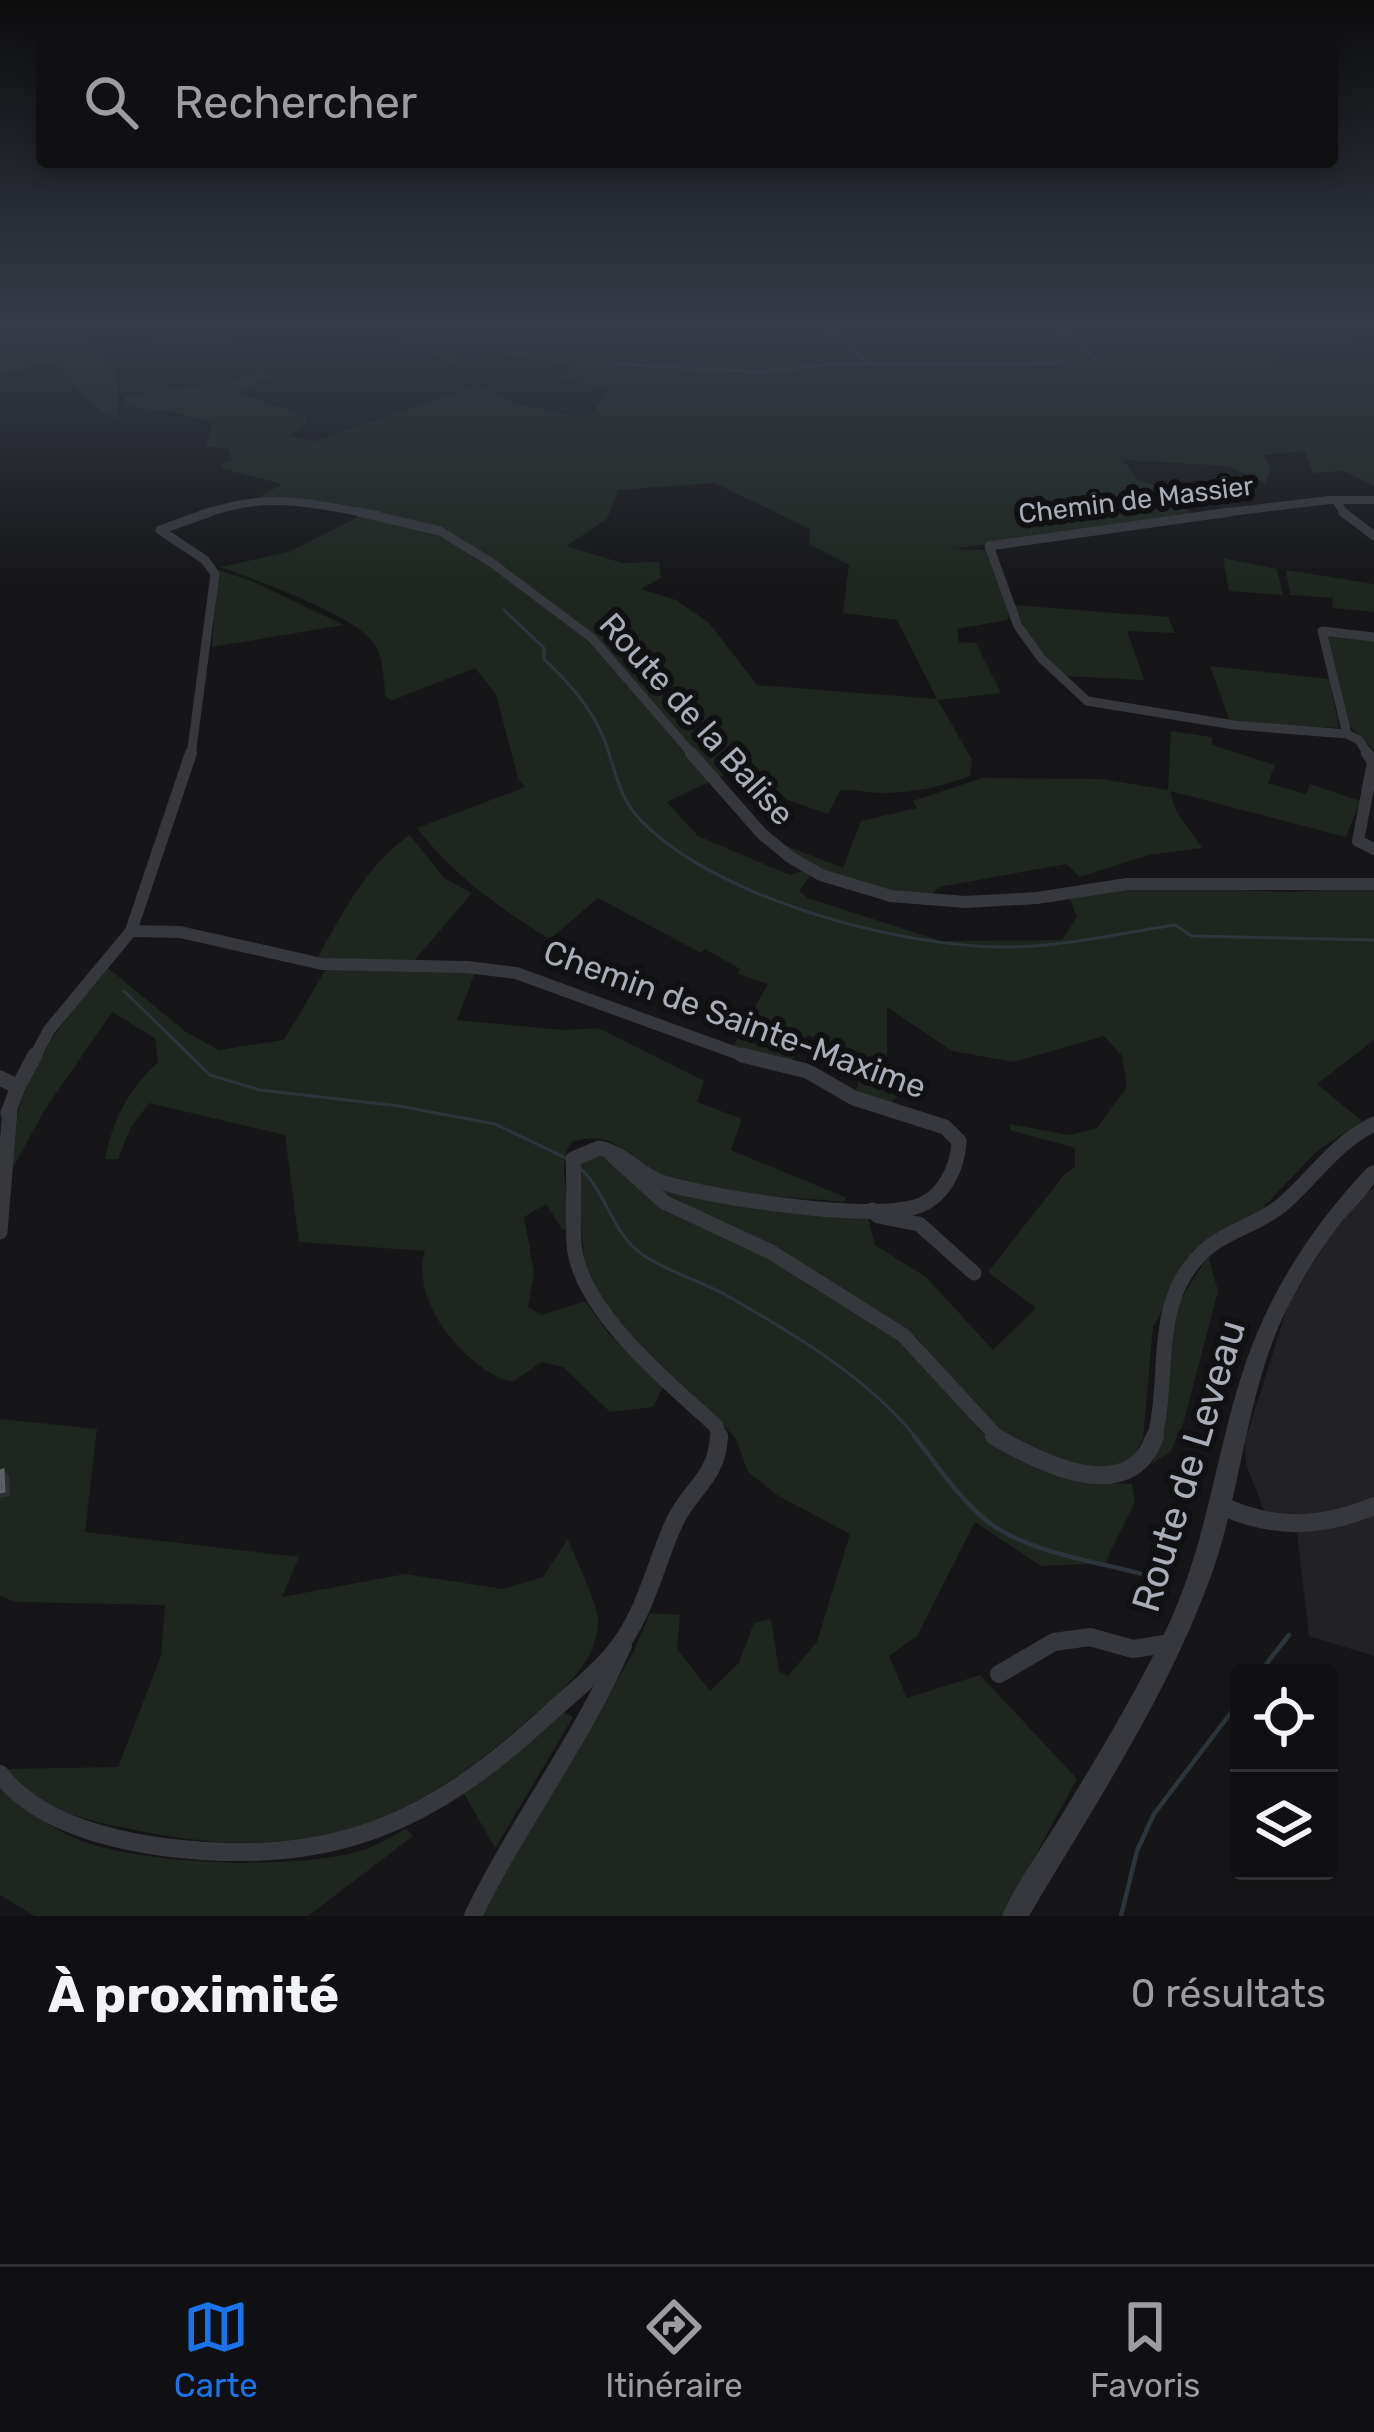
<!DOCTYPE html>
<html lang="fr">
<head>
<meta charset="utf-8">
<style>
  body { margin:0; font-family:Rubik,sans-serif; background:#19191b; color:#f1f3f6 }
  .controls { position:absolute; right:36px; bottom:36px; display:grid; overflow:hidden; border-radius:12px; box-shadow:0 6px 18px #0003 }
  .controls button { width:108px; height:108px; display:grid; place-items:center; padding:0; border:0; border-bottom:3px solid #303032; background:#101012; color:#f1f3f6; font:60px sans-serif }
  .list { margin:0; padding:0; list-style:none }
  h2 { display:flex; justify-content:space-between; align-items:center; height:156px; margin:0; padding:0 48px; font-size:51px }
  h2 small { font-size:39px; font-weight:400; color:#9c9d9f }
  .icon { flex:none; width:66px; height:66px; fill:none; stroke:currentColor; stroke-width:2; stroke-linecap:round; stroke-linejoin:round }
  .map { position:relative; flex:none; width:1374px; height:1916px; overflow:hidden }
  .search { position:absolute; background:#101012; box-shadow:0 6px 18px #0003; left:36px; right:36px; top:36px; height:132px; display:flex; align-items:center; gap:30px; box-sizing:border-box; padding:0 42px; border-radius:12px; color:#9c9d9f; font-size:45px }
  .sheet { height:348px; background:#101012 }
  nav { display:flex; justify-content:space-around; align-items:center; box-sizing:border-box; height:168px; border-top:3px solid #303032; background:#101012; font-size:33px; color:#9c9d9f }
  nav a { display:grid; justify-items:center; gap:6px }
  nav .on { color:#1a73e8 }
  .map>svg:first-child { display:block }
  .built { fill:#222225 }
  .green { fill:#1e261f; fill-rule:evenodd }
  .lines { fill:none; stroke-linecap:round; stroke-linejoin:round }
  .stream-far1 { stroke:#2c353c; stroke-width:3 }
  .stream { stroke:#2c353c; stroke-width:4.5 }
  .minor-far4 { stroke:#37383d; stroke-width:8 }
  .minor-far3 { stroke:#37383d; stroke-width:9 }
  .minor-far2 { stroke:#37383d; stroke-width:12 }
  .minor-far1 { stroke:#37383d; stroke-width:15 }
  .minor { stroke:#37383d; stroke-width:18 }
  .tertiary { fill:#37383d; fill-rule:evenodd }
  .shaded-wall { fill:#2f3033 }
  .building { fill:#525359; stroke:#5f6168; stroke-width:3 }
  .labels { text-anchor:middle; dominant-baseline:central; stroke-width:12; stroke-linejoin:round; paint-order:stroke }
  .far-street-label { font-size:27px; fill:#a8adb8; stroke:#111113 }
  .street-label { font-size:33px; fill:#a8adb8; stroke:#111113 }
  .near-street-label { font-size:39px; fill:#a8adb8; stroke:#111113 }
</style>
</head>
<body>
<div class="map">
<svg width="1374" height="1916" viewBox="0 0 1374 1916">
  <rect width="100%" height="100%" fill="#161618"/>
  <polygon class="built" points="1374,1187 1374,1656 1309,1636 1297,1532 1265,1513 1246,1464 1245,1441 1289,1302 1342,1218"/>
  <g class="green">
    <polygon points="133,322 233,322 224,341 228,346 159,343"/>
    <path d="M375,322H1374V334L1284,346L1276,370H1374V486L1344,471L1313,473L1304,451L1264,455L1271,468L1266,484L1228,466L1124,460L1138,480L1164,488L1193,514L953,549L988,550L1009,615L1007,620L957,629L959,642L976,643L1001,693L938,700L972,760L970,776C939,787 914,793 880,793C866,793 854,788 840,791L828,814L788,800L753,770L722,776L667,802L698,836L790,875L803,871L810,876L799,891L808,898L941,941L1062,940L1077,917L1069,897L1130,886L1290,892L1374,887V1040L1317,1084L1362,1121L1317,1151L1254,1217L1196,1249L1153,1327L1143,1439L1133,1457L1104,1471L1024,1449L968,1404L917,1338L778,1250L649,1185L867,1213L875,1245L926,1277L993,1350L1036,1308L988,1272L1064,1175L1075,1167V1148L1010,1130V1124L1069,1135L1097,1128L1127,1087L1122,1056L1104,1036L1014,1062L952,1051L887,1007V1082L908,1088L889,1104L856,1090L866,1062L808,1035L790,1063L732,1048L768,984L738,974L740,969L705,949L701,953L598,898L550,939C501,910 451,873 417,828L525,787L518,778L496,694L475,668L393,700L386,697C383,680 384,656 373,642C354,615 254,579 220,567L289,552L366,513L260,497L282,484L223,469L220,465L232,459L228,448L206,447L212,423L167,410L125,407L124,396L223,383L263,370L274,376L236,392L306,417L307,421L289,436L313,442L478,385L511,401L501,405C532,399 562,423 592,414L608,388L556,379L574,367L562,363L462,349L453,365ZM715,483L810,529L809,544L849,565L843,613L897,620L937,699L757,685L709,623L676,600L641,589L661,578L659,562L622,563L566,546L607,519L618,490Z"/>
    <path d="M69,331C107,357 125,365 117,418C87,412 78,378 52,362L0,375V343Z"/>
    <polygon points="1223,558 1277,569 1283,595 1229,591"/>
    <polygon points="218,570 252,581 344,625 212,647"/>
    <polygon points="1286,570 1374,584 1374,612 1332,608 1333,598 1290,595"/>
    <polygon points="1012,605 1168,617 1175,633 1127,631 1144,680 1063,676 1033,642"/>
    <polygon points="1326,633 1374,638 1374,750 1348,724"/>
    <polygon points="1210,666 1329,679 1339,728 1230,722"/>
    <path d="M1171,731L1212,737V745L1275,765L1268,783L1306,794L1310,784L1360,801L1346,837L1170,791L1176,811L1202,848L1148,855L1080,877L1066,864L939,887L933,893L935,900C893,894 806,878 781,844L843,868L861,821L917,808L913,801L982,778L1102,779L1168,790Z"/>
    <path d="M410,835L444,878L472,893L413,962L317,958C343,914 366,864 410,835Z"/>
    <path d="M108,968L186,1032L219,1050L284,1040L326,969L476,970L457,1020L563,1030L598,1028L704,1081L697,1102L742,1119L731,1150L847,1198L843,1202C796,1196 694,1195 655,1175C618,1157 623,1130 573,1141C554,1160 571,1202 570,1229H562L546,1204L524,1217L534,1273L528,1307L542,1315L585,1301L610,1335L663,1387L653,1407L610,1412L563,1367L542,1362L512,1382C466,1370 409,1300 425,1251L299,1242L285,1135L149,1103L130,1129L118,1159H105C114,1117 127,1092 158,1062L155,1038L112,1012L44,1111L13,1168L8,1166C19,1073 49,1037 108,968Z"/>
    <polygon points="597,1156 605,1157 668,1211 757,1251 904,1342 984,1435 1010,1455 1093,1482 1132,1484 1135,1502 1105,1563 1041,1566 975,1522 917,1636 889,1656 907,1698 980,1675 1077,1779 1002,1916 480,1916 633,1653 650,1613 680,1615 677,1649 710,1691 739,1663 754,1623 771,1619 779,1671 788,1676 817,1642 850,1534 777,1495 748,1472 736,1439 722,1423 625,1332 586,1278 576,1169 579,1162"/>
    <polygon points="1208,1256 1218,1291 1184,1421 1171,1451 1153,1463 1161,1437 1173,1312"/>
    <path d="M0,1419L97,1429L85,1532L299,1557L282,1597L405,1574L503,1589L543,1577L568,1539C575,1558 600,1607 598,1625C595,1667 558,1693 530,1718C404,1831 301,1864 135,1830C81,1819 44,1812 7,1769L118,1767L161,1656L165,1605L16,1602L0,1596Z"/>
    <polygon points="561,1711 573,1717 495,1848 463,1792"/>
    <path d="M0,1781C21,1805 43,1823 72,1837C132,1865 292,1870 356,1852C373,1848 390,1837 406,1829L413,1836L308,1916H35L0,1895Z"/>
  </g>
  <g class="lines">
    <g class="stream-far1">
      <polyline points="819,322 870,364"/>
      <polyline points="1053,322 1098,362"/>
      <polyline points="618,364 763,372 829,364 1068,363"/>
      <path d="M504,610L544,648V659C568,682 592,708 604,739C614,765 618,794 636,815C709,898 904,949 1011,947C1066,946 1121,933 1175,925L1192,936L1374,940"/>
      <polyline points="124,991 210,1075 260,1090 399,1106 495,1124 566,1158"/>
      <path d="M579,1167C607,1192 611,1233 643,1255C668,1272 699,1280 726,1295C792,1333 869,1378 917,1439"/>
    </g>
    <g class="stream">
      <path d="M914,1436C937,1465 958,1497 987,1521C1028,1553 1096,1561 1145,1575"/>
      <polyline points="1259,1673 1289,1635"/>
      <polyline points="1121,1916 1137,1851 1154,1814 1239,1702"/>
    </g>
    <g class="minor-far4">
      <polyline points="1336,500 1345,515"/>
      <path d="M202,515C270,490 309,504 378,515"/>
      <polyline points="1205,515 1329,500 1374,500"/>
    </g>
    <g class="minor-far3">
      <polyline points="359,512 440,531 492,563 592,638 694,756"/>
      <polyline points="1230,512 989,546 1018,626 1041,658 1087,701 1234,725 1347,734 1359,740 1369,756"/>
      <polyline points="1343,512 1374,536"/>
      <polyline points="1347,734 1322,631 1374,637"/>
      <polyline points="191,756 215,574 205,560 160,530 210,512"/>
    </g>
    <g class="minor-far2">
      <polyline points="691,753 762,834 790,857 821,875 891,896 965,902 1037,898 1127,884 1374,884"/>
      <polyline points="1367,753 1373,762 1358,841 1374,849"/>
      <polyline points="131,931 180,932 322,964 467,967 516,973 750,1058"/>
      <polyline points="34,1058 49,1030 131,931 191,753"/>
    </g>
    <g class="minor-far1">
      <polyline points="0,1078 18,1087 8,1113"/>
      <polyline points="18,1087 35,1055"/>
      <polyline points="613,1156 664,1202 771,1252 903,1335 999,1439"/>
      <polyline points="872,1210 878,1216 919,1224 974,1273"/>
      <polyline points="0,1232 10,1109"/>
      <path d="M720,1439L716,1426C669,1383 579,1310 574,1244C572,1216 575,1187 573,1159L599,1148C625,1153 640,1176 664,1183C715,1198 865,1221 915,1207C943,1199 958,1168 959,1141L945,1127L854,1098L807,1071L742,1055"/>
      <path d="M1154,1439C1172,1373 1148,1296 1210,1246C1233,1229 1261,1223 1283,1204C1315,1176 1335,1143 1374,1124"/>
    </g>
    <g class="minor">
      <path d="M994,1436C1040,1463 1130,1509 1155,1436"/>
      <path d="M1220,1505C1273,1530 1321,1528 1374,1506"/>
      <polyline points="999,1674 1054,1642 1090,1637 1133,1649 1171,1643"/>
      <path d="M0,1774C36,1821 106,1839 163,1847C331,1868 430,1825 552,1711C572,1693 595,1675 612,1655C645,1617 654,1567 674,1523C690,1488 717,1479 719,1436"/>
      <path d="M473,1916C518,1823 582,1740 623,1645"/>
    </g>
    <path class="tertiary" d="M1374,1165C1374,1171 1374,1177 1374,1183C1371,1191 1346,1216 1339,1225C1315,1257 1294,1291 1278,1328C1245,1407 1240,1495 1211,1576C1167,1697 1094,1806 1029,1916H1002C1016,1883 1039,1852 1058,1821C1096,1759 1134,1696 1166,1630C1209,1540 1215,1450 1247,1359C1273,1286 1315,1223 1368,1167Z"/>
  </g>
  <polygon class="shaded-wall" points="3,1470 9,1475 10,1496 0,1498"/>
  <polygon class="building" points="3,1470 4,1491 0,1492 0,1471"/>
  <linearGradient id="sky" x2="0" y2="1"><stop stop-color="#0c0c0d"/><stop offset="0.55" stop-color="#363c48"/><stop offset="1" stop-color="#363c48" stop-opacity="0"/></linearGradient>
  <rect width="1374" height="590" fill="url(#sky)"/>
  <g class="labels">
    <g class="far-street-label">
      <text transform="translate(1136 500) rotate(-7)">Chemin de Massier</text>
    </g>
    <g class="street-label">
      <text transform="translate(697 719) rotate(48)">Route de la Balise</text>
      <text transform="translate(735 1019) rotate(20)">Chemin de Sainte-Maxime</text>
    </g>
    <g class="near-street-label">
      <text transform="translate(1189 1466) rotate(-73)">Route de Leveau</text>
    </g>
  </g>
</svg>
<div class="controls">
<button><svg class="icon" aria-label="locate" viewBox="0 0 24 24"><circle cx="12" cy="12" r="6"/><path d="M12 2v4M12 18v4M2 12h4M18 12h4"/></svg></button>
<button><svg class="icon" aria-label="layers" viewBox="0 0 24 24"><path d="M12 4l9 5-9 5-9-5zM3 14l9 5 9-5"/></svg></button>
</div>
<div class="search"><svg class="icon" aria-label="search" viewBox="0 0 24 24"><circle cx="10" cy="10" r="6"/><path d="M15 15l6 6"/></svg>Rechercher</div>
</div>
<section class="sheet">
<h2>À proximité<small>0 résultats</small></h2>
<ul class="list">
</ul>
</section>
<nav>
<a class="on"><svg class="icon" aria-label="map" viewBox="0 0 24 24"><path d="M3 6l6-2 6 2 6-2v14l-6 2-6-2-6 2zM9 4v14M15 6v14"/></svg>Carte</a>
<a><svg class="icon" aria-label="directions" viewBox="0 0 24 24"><path d="M12 3l9 9-9 9-9-9zM9 14v-3h6M13 9l2 2-2 2"/></svg>Itinéraire</a>
<a><svg class="icon" aria-label="saved" viewBox="0 0 24 24"><path d="M7 4h10v16l-5-4-5 4z"/></svg>Favoris</a>
</nav>
</body>
</html>
